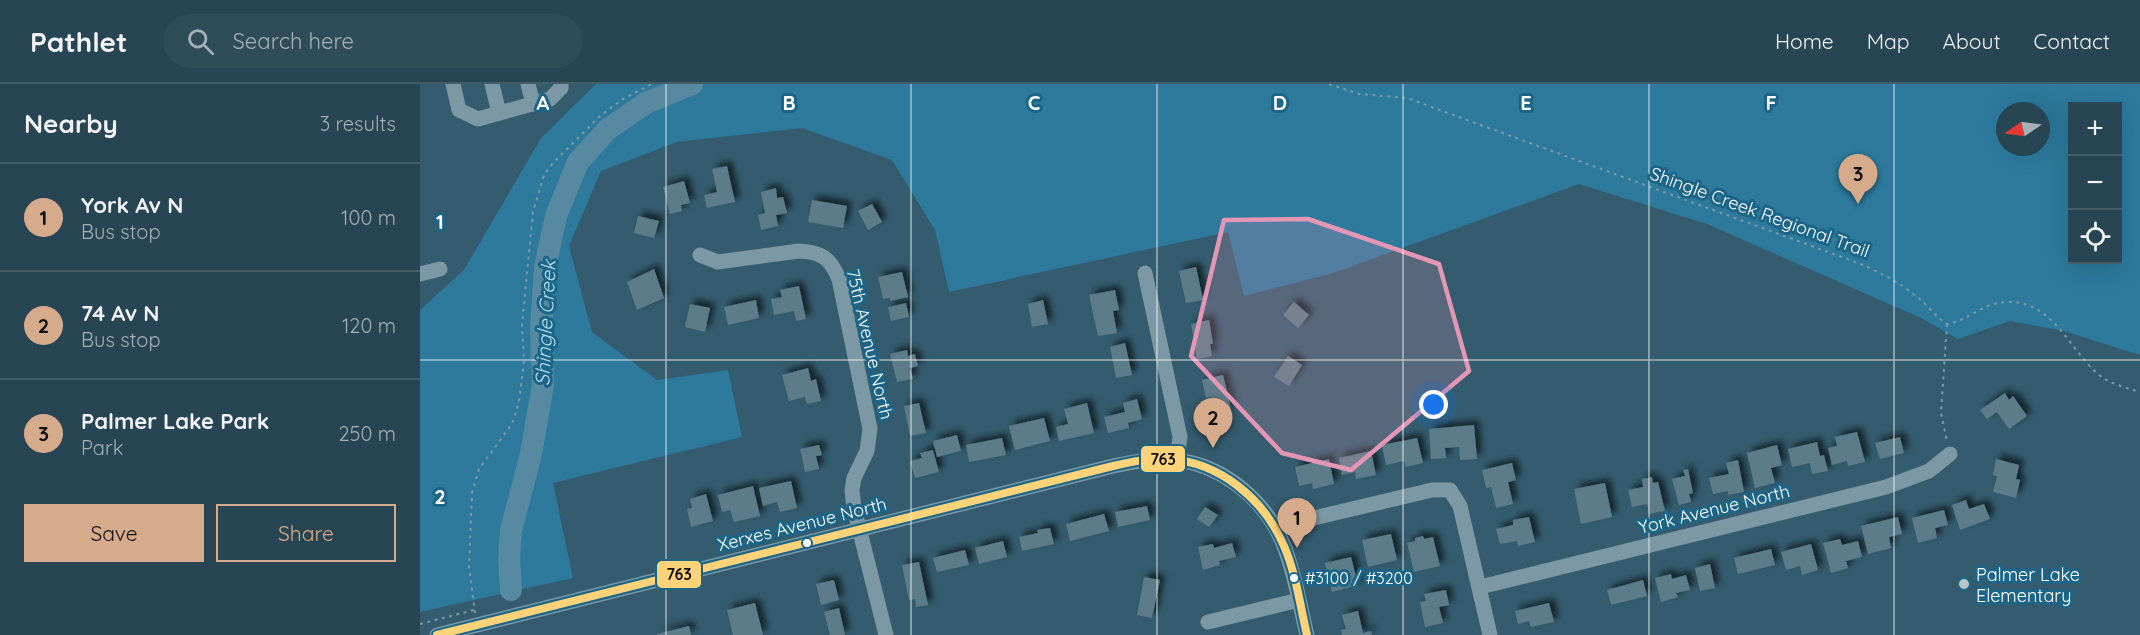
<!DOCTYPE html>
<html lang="en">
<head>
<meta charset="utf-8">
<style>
  body { margin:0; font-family:Quicksand,sans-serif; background:#2f4c59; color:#f1f3f6 }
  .controls { position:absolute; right:18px; top:18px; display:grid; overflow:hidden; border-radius:0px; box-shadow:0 6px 24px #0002 }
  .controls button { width:54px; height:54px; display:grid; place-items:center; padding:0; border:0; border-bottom:2px solid #435d69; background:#274552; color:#f1f3f6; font:30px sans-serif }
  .compass { position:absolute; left:1576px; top:18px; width:54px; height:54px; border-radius:50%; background:#274552; box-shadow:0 6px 24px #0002; rotate:257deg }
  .you { position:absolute; left:1014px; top:321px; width:21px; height:21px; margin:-15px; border:4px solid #fff; border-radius:50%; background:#1a73e8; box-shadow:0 0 0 9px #1a73e833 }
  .badge { display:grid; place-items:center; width:39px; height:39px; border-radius:50%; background:#d6ab8b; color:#111; font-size:20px; font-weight:700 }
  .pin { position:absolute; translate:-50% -50px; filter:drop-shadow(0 2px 3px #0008) }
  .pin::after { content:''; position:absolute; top:32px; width:21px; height:18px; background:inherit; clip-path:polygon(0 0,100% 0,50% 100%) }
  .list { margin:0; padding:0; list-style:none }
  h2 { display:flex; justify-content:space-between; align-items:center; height:78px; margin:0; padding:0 24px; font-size:26px }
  h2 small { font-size:20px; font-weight:400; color:#a4b1b8 }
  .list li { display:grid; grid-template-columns:39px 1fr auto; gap:18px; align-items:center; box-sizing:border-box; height:108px; padding:0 24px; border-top:2px solid #435d69 }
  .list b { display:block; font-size:22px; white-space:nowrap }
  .list p { margin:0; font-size:20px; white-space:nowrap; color:#a4b1b8 }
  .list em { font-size:20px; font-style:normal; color:#a4b1b8 }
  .actions { display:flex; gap:12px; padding:18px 24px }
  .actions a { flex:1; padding:14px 0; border:2px solid #d6ab8b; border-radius:0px; text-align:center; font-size:21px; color:#d6ab8b }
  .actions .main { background:#d6ab8b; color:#111 }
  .icon { flex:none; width:33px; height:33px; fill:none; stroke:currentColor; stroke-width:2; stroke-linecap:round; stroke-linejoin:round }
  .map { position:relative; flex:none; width:1720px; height:551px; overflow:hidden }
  header { display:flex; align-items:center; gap:36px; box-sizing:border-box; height:84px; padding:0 30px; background:#274552; border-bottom:2px solid #435d69 }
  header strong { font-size:28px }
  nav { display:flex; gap:33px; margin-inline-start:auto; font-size:21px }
  .search { width:420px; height:54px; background:#2f4c59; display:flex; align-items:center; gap:15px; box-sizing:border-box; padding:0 21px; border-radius:33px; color:#a4b1b8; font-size:22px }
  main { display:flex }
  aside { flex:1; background:#274552 }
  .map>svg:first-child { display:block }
  .green { fill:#2d7a9d; fill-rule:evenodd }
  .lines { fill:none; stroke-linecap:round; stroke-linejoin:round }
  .river { stroke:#578aa1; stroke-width:22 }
  .building { fill:#5d7b89; filter:url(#shadow) }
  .path { stroke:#7b98a4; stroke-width:2; stroke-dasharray:3 4.5; stroke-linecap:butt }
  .minor { stroke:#7b98a4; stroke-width:15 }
  .bus-1-casing { stroke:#1c6587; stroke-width:12 }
  .bus-1 { stroke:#ffd37a; stroke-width:8 }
  .marked { fill:#e497b5; fill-opacity:0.2; stroke:#e497b5; stroke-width:4.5; stroke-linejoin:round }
  .grid { fill:none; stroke:#fff; stroke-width:1.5; stroke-opacity:0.55 }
  .bus-dot { fill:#fff; stroke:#1c6587; stroke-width:2 }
  .poi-dot { fill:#b8c6cc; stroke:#1c6587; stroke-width:2 }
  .labels { text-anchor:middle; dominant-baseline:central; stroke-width:6; stroke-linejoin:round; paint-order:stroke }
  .bus-label { font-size:16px; fill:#fff; stroke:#1c6587; text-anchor:start }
  .street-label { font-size:18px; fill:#fff; stroke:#1c6587 }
  .poi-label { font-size:18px; fill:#fff; stroke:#1c6587; text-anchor:start }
  .water-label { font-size:20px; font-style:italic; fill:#b0dff3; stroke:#1c6587 }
  .grid-label { font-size:20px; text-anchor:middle; font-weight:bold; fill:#fff; stroke:#1c6587; stroke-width:6; stroke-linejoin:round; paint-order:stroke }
  .line-badge { stroke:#1c6587; stroke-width:2 }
  .pale-badge-label { font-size:16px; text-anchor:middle; font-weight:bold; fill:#111 }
</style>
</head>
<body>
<header>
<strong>Pathlet</strong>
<div class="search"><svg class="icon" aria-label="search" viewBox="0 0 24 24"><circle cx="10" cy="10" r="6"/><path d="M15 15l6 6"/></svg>Search here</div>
<nav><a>Home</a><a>Map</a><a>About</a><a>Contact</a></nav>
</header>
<main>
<aside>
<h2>Nearby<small>3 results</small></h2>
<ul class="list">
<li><span class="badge">1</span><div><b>York Av N</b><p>Bus stop</p></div><em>100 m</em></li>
<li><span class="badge">2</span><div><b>74 Av N</b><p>Bus stop</p></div><em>120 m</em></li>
<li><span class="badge">3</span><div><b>Palmer Lake Park</b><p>Park</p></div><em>250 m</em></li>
</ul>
<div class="actions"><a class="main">Save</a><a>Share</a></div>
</aside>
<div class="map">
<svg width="1720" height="551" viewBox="0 0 1720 551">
  <defs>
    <filter id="shadow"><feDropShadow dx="5" dy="-5" stdDeviation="3" flood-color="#0009"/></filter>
  </defs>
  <rect width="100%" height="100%" fill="#345c6e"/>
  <path class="green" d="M176,0H1720V271L1644,247L1590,237L1538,255L1501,234L1287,140L1159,100L913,189L824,212L808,148L529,208L515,146L472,76L382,44L257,58L181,87L149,162L172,248L237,296L308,286L322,353L133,399L153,494L0,528V226L44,186L121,54ZM1698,22V176H1652V22ZM1585,27H1621V63H1585Z"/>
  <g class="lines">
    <polyline class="river" points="91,506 89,475 91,446 111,370 123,301 121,245 125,183 136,132 158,78 188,45 226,19 272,0"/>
  </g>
  <g class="building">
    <polygon points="307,82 315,118 287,124 284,111 297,108 292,85"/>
    <polygon points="264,97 270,119 261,121 262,127 250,130 243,103"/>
    <polygon points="356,104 357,114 363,113 367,129 356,131 358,142 341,146 338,131 345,129 341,108"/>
    <polygon points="392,116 427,122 423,144 388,138"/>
    <polygon points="452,120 462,138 448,146 438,127"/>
    <polygon points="218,132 239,137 234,154 214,149"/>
    <polygon points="776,183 783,216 766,219 759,187"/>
    <polygon points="234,185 244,214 217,226 207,198"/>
    <polygon points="482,188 488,213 470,217 470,214 463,215 458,193"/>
    <polygon points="379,202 386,235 376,237 374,227 354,231 351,215 362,213 360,206"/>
    <polygon points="695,206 699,226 693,227 697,249 678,252 669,211"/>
    <polygon points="336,216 339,234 308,241 304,223"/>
    <polygon points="623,216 628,240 612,243 608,220"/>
    <polygon points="874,218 889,231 878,244 863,231"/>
    <polygon points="486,219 489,233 471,237 468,223"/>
    <polygon points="270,220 290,224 285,248 265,243"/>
    <polygon points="789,236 793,260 790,260 792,272 777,275 771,240"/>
    <polygon points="705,259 712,291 696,294 690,263"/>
    <polygon points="487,266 488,272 495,270 498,282 490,284 493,295 477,298 470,270"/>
    <polygon points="868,272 882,281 869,302 854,293"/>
    <polygon points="388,284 391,297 396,295 401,317 387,320 385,313 369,317 362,291"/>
    <polygon points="803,291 811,325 795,329 791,313 786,314 782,296"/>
    <polygon points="1585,309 1589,316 1593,312 1607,332 1589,345 1577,328 1567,335 1560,326"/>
    <polygon points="717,315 722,335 708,339 709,344 688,349 684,333 705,328 703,319"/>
    <polygon points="499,319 506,349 490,352 484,322"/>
    <polygon points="667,319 674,349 639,357 636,343 648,340 644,325"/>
    <polygon points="624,334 630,357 595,366 589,342"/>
    <polygon points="1054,341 1057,375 1040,376 1039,363 1025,364 1026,374 1011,375 1009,345"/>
    <polygon points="1437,348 1445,378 1428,382 1427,377 1412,381 1408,364 1417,362 1415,353"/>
    <polygon points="537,351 541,367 517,373 513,357"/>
    <polygon points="1480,353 1484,369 1460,375 1455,359"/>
    <polygon points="582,354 586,371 549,378 546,361"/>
    <polygon points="997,354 1003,379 986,383 984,377 966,381 962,361"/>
    <polygon points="1397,358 1400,372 1404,371 1408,387 1392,390 1390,379 1372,383 1368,365"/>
    <polygon points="399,361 402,371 396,372 399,385 385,388 380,365"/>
    <polygon points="1357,361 1362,381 1351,384 1355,399 1335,404 1327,369"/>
    <polygon points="513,366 519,388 495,394 490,377 502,374 500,369"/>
    <polygon points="951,367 956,391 936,395 935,388 922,391 919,374"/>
    <polygon points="909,375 914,400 893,405 892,399 879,402 875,383"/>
    <polygon points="1576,375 1599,381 1596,395 1600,396 1596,414 1573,408 1577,392 1573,391"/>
    <polygon points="1318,376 1324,408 1308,411 1308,407 1293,410 1289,394 1309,390 1306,379"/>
    <polygon points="1092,379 1096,396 1088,398 1093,420 1076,424 1071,403 1066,404 1062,386"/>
    <polygon points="1268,385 1273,409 1269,410 1271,418 1259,421 1252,395 1265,392 1263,386"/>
    <polygon points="1232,393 1233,399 1238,398 1245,427 1229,430 1227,420 1212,423 1208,406 1223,403 1222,395"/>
    <polygon points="371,397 377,424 360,428 357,418 343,422 339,404"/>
    <polygon points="1185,399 1192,433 1161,440 1154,405"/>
    <polygon points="333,402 340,432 314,438 310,426 302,428 298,411"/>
    <polygon points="286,410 293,437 271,443 267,425 272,424 270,415"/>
    <polygon points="1546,416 1549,425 1564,420 1570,435 1540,446 1532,421"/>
    <polygon points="727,422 730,436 698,443 695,428"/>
    <polygon points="785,423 798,431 789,443 777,435"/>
    <polygon points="1524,426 1528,441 1515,444 1517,454 1498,459 1492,434"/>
    <polygon points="684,430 689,447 650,457 646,440"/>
    <polygon points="1109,433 1115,458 1098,462 1097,457 1080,460 1076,445 1093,441 1093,436"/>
    <polygon points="1478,433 1482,450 1469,453 1471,464 1448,470 1441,442"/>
    <polygon points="630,444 634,460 602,467 599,453 618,449 617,446"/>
    <polygon points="971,450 977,476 948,483 942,456"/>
    <polygon points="1003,452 1004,455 1013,453 1020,482 994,488 987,459 995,457 995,454"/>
    <polygon points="1420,455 1422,461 1438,457 1442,473 1426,477 1428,484 1411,489 1403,459"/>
    <polygon points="583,457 587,473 559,480 555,464"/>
    <polygon points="812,459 816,473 799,477 800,481 783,486 778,463 793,460 794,464"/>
    <polygon points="1391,460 1398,486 1382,491 1380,482 1366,486 1361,468"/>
    <polygon points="1351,465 1355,481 1318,490 1314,474"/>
    <polygon points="545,466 549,481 517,488 513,474"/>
    <polygon points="931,473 938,501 912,508 905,479"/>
    <polygon points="499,478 508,521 496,523 495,515 489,516 482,481"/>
    <polygon points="1290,480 1295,504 1280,507 1275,484"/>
    <polygon points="1251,490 1252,495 1266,491 1270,506 1256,509 1258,513 1241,518 1235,494"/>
    <polygon points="724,493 740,496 732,534 717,531"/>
    <polygon points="414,496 419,516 401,521 396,500"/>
    <polygon points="1223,496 1227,512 1191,521 1187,506"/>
    <polygon points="1026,506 1029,521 1019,523 1023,539 1005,543 1000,518 1006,517 1004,510"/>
    <polygon points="335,519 343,551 313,551 307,526"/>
    <polygon points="1129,519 1134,538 1111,543 1109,537 1098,540 1095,527"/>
    <polygon points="419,524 425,551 410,551 404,528"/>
    <polygon points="938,527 943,549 951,547 952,551 922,551 921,546 926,545 922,531"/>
    <polygon points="269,542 271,551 237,551 237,550"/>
  </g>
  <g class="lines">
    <g class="path">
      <path d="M909,0L939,10L987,14L1430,176C1454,185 1476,196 1496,212C1507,220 1515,233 1527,240C1548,237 1561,219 1587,218C1632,216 1649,265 1678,290C1689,300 1705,303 1720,308"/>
      <polyline points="1527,240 1521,329 1527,357"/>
      <polyline points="55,529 49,483 52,409 59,385 92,340 99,318 104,277 102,241 107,189 113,128 121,101 124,91 133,79 180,32 203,15 232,0"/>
      <polyline points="0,540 54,526"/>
    </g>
    <g class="minor">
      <polyline points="33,0 39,26 58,35 130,15 141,4 141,0"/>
      <polyline points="72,0 79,29"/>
      <polyline points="108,0 113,20"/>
      <path d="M280,171L298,178L379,167C402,168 410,174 419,195L450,345L447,367L434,394L432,406L434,424L466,551"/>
      <polyline points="725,189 760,353 757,376"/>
      <polyline points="0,190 20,185"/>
      <polyline points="857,446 877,438 1012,406 1030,406 1040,422 1070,551"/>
      <polyline points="1060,503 1466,403 1509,387 1530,370"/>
      <polyline points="788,538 879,516"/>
      <path d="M17,551L693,382C713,378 736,373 757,376C805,382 847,418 864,462C875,490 880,522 887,551"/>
    </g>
    <g class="bus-1-casing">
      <path id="bus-1" d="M17,551L693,382C711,378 729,374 748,375C800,378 844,415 864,462C876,490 880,521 887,551"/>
    </g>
    <use href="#bus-1" class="bus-1"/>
  </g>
  <path class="marked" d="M888,135L1019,180L1049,287L931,386L862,369L771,272L804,136Z"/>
  <path class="grid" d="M246,0V551M491,0V551M737,0V551M983,0V551M1229,0V551M1474,0V551M0,276H1720"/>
  <g class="bus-dot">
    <circle cx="387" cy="459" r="5"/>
    <circle cx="874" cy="494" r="5"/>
  </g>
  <circle class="poi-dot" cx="1544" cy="500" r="6"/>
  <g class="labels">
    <g class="bus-label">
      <text x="885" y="494">#3100 / #3200</text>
    </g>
    <g class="street-label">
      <text transform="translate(1340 128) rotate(20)">Shingle Creek Regional Trail</text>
      <text transform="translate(450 260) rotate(77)">75th Avenue North</text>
      <text transform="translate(1294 425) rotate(-14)">York Avenue North</text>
      <text transform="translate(382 440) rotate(-14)">Xerxes Avenue North</text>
    </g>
    <g class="poi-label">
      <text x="1556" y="490">Palmer Lake<tspan x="1556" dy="21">Elementary</tspan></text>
    </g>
    <g class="water-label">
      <text transform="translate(125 239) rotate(-87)">Shingle Creek</text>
    </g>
  </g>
  <g class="grid-label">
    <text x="123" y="26">A</text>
    <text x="369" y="26">B</text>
    <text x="614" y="26">C</text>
    <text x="860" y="26">D</text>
    <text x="1106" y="26">E</text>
    <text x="1351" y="26">F</text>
    <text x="20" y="145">1</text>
    <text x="20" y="420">2</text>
  </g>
  <g class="line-badge">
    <rect x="720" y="361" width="46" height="28" rx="6" fill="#ffd37a"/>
    <rect x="236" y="476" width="46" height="29" rx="6" fill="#ffd37a"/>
  </g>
  <g class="pale-badge-label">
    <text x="743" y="381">763</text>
    <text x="259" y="496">763</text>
  </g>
</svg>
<div class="controls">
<button>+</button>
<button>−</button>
<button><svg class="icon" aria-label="locate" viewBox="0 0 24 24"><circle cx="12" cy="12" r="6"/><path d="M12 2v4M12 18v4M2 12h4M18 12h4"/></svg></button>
</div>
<svg class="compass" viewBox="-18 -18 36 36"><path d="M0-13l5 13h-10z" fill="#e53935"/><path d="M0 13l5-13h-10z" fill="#a4b1b8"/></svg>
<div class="you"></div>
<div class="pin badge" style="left:877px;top:464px">1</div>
<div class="pin badge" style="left:793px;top:364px">2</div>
<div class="pin badge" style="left:1438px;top:120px">3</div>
</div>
</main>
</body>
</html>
